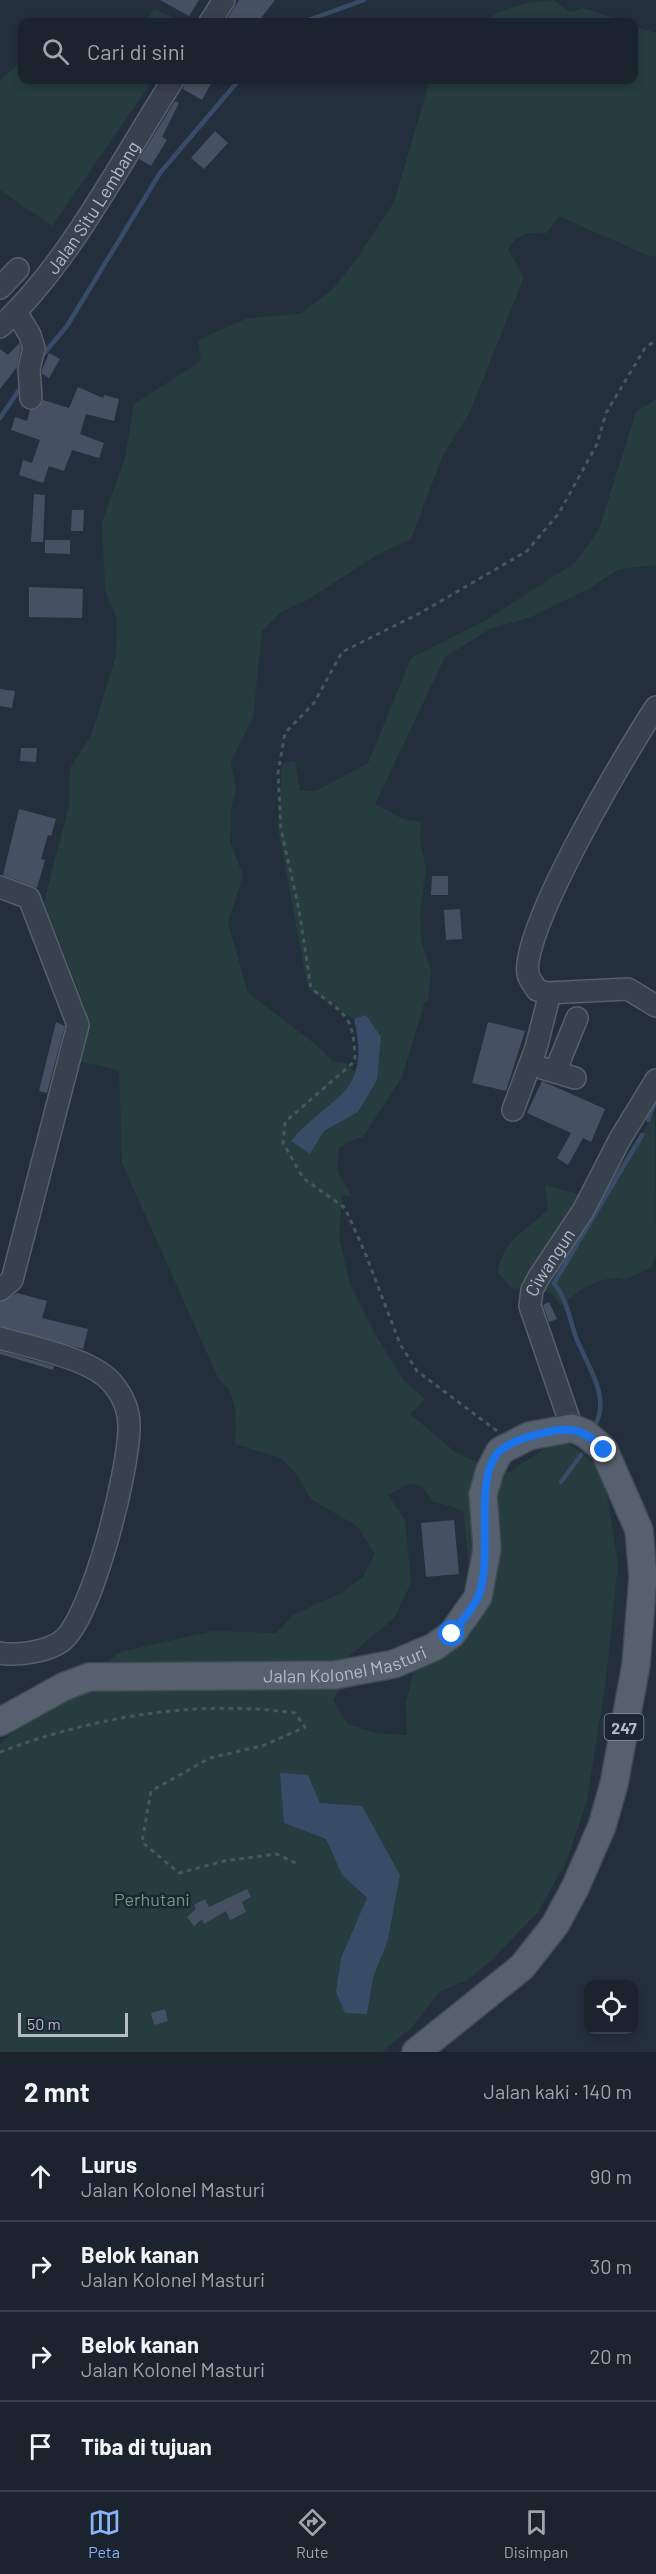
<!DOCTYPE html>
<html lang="id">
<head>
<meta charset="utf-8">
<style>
  body { margin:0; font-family:Barlow,sans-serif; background:#242b36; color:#f1f3f6 }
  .controls { position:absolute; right:18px; bottom:18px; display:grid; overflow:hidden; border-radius:12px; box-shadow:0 3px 9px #0003 }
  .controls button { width:54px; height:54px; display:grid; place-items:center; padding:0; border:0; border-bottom:2px solid #39404a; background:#1b232e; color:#f1f3f6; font:30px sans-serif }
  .scale { position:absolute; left:18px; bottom:15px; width:110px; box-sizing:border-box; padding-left:6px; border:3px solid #b4bcc9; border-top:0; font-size:16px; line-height:21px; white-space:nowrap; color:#b4bcc9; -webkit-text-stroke:4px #1d2633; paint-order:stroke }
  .stop { position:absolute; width:18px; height:18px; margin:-14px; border:4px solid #1a73e8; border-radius:50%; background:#fff }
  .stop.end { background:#1a73e8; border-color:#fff; box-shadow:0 2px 6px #0008 }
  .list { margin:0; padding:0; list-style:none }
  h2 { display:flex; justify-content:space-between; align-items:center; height:78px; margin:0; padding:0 24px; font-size:26px }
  h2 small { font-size:20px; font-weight:400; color:#a0a4aa }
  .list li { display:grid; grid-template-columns:39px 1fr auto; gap:18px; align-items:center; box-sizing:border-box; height:90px; padding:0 24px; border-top:2px solid #39404a }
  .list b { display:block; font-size:22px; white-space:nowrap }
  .list p { margin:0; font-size:20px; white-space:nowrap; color:#a0a4aa }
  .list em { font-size:20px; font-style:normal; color:#a0a4aa }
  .icon { flex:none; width:33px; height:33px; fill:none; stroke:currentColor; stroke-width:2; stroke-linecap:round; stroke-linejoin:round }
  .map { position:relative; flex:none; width:656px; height:2052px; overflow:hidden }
  .search { position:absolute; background:#1b232e; box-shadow:0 3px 9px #0003; left:18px; right:18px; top:18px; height:66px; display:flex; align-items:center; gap:15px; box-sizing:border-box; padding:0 21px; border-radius:12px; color:#a0a4aa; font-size:22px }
  .sheet { height:438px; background:#1b232e }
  nav { display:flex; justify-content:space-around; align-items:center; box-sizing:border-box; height:84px; border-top:2px solid #39404a; background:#1b232e; font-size:16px; color:#a0a4aa }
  nav a { display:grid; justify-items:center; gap:3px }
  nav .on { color:#8ab4f8 }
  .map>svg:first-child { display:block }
  .green { fill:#263c3f; fill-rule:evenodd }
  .water { fill:#394c67 }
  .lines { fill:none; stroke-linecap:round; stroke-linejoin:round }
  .stream { stroke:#394c67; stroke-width:4.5 }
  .building { fill:#455162 }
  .minor-casing { stroke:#565f6c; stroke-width:24 }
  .major-casing { stroke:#414a57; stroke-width:30 }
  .path { stroke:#44595c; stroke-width:3; stroke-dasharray:4.5 4.5; stroke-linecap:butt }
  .minor { stroke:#38414e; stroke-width:21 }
  .major { stroke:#56606e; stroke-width:27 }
  .route { stroke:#1a73e8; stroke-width:8 }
  .labels { text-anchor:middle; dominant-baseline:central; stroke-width:5; stroke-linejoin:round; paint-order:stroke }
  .shield { fill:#1d2633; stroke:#878f9c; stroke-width:1.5 }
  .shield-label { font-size:16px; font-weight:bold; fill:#b4bcc9 }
  .street-label { font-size:18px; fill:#b4bcc9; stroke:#1d2633 }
  .park-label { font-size:18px; fill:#6b9a76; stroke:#1d2633 }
</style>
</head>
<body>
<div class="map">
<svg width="656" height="2052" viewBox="0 0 656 2052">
  <rect width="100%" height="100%" fill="#242f3e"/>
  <g class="green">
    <path d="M554,0L570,12L583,8L625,22H483C504,6 529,2 554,0Z"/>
    <polygon points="155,9 182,22 144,22"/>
    <path d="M634,26L656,33V257L644,254L559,216L547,233C529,232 518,233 508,249L524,277L470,412L443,455L411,539L382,552L307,600L280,613L262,631L253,717L231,762L236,790L231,808L230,842L243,875L228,923L248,993L319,1047L332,1061L345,1063L356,1073C343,1100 312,1117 292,1141L310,1154L324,1131L358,1112L376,1080L366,1015L354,1019L308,989L278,828L282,763L295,761L300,791H316L368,763L411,658L486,620L576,562L599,529L636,412L656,399V565L619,569L590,588L531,617L490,629L445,657L375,804L403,819L421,822L420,842L426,868L420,911L421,941L431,970L428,1000L424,1004L402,1077L363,1137L350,1141L339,1148L337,1171L352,1196L342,1195L339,1237L350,1284L375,1334L404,1381L425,1399L410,1414L455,1452L498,1472H510L548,1446L564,1441L588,1457L597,1468L607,1495L618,1564L606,1679L587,1801L567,1860L538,1912L492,1960L467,1980L439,1992L411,2028L382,2052H0V1743L120,1652L213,1631L276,1633L293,1615L343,1592L363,1577L375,1554L357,1526L311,1499L297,1475L281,1458L235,1444C236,1424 239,1392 219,1380L122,1163L119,1070L73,1060L86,1010L44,902L69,805L70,768L91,736L116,656L117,620L105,590L102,522L125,458L134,404L201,361L198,340L248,318L300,314L332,290L355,261L394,202L430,80H634ZM411,1483L422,1486L432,1501L463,1510L471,1583L431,1656L413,1672L406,1703L407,1735L374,1733L347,1723L333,1700L340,1689L343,1661L394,1618L411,1583L405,1520L388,1495ZM308,1775L320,1803L400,1875L388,1940L373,1978L367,2014V1899L342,1875L326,1839L284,1823Z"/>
    <polygon points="22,61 22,80 153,80 52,226 0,190 0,80"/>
    <path d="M655,1113L656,1254L652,1267L624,1280C601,1273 577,1292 561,1306L552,1293L512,1288L498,1273C503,1237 525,1233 548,1209L545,1185L598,1199Z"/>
  </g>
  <g class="water">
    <path d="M366,1015L381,1037L377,1080L358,1112L324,1131L310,1154L291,1141C332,1093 372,1096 354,1019Z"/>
    <polygon points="280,1773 308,1775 320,1803 362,1806 400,1875 388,1940 373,1978 367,2014 345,2013 336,1992 341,1958 367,1898 342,1875 326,1839 284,1823"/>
  </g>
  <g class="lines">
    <g class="stream">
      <polyline points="303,22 364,0"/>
      <polyline points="41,357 67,326 160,173 239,80"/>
      <polyline points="0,418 23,384"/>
      <polyline points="648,1120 656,1100"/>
      <path d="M596,1423C610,1397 587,1364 577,1340C569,1319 568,1301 554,1283L642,1135"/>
      <polyline points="561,1482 581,1455"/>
    </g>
  </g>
  <g class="building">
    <polygon points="160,0 199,0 189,16"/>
    <polygon points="239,0 275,0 258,22 225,22"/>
    <polygon points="186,80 213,80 202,100 183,89"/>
    <polygon points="175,101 179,103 162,137 167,140 151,166 139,159"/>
    <polygon points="215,131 228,143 204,169 191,158"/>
    <polygon points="19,343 21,348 17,367 0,389 0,349 8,355"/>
    <polygon points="49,353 60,359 49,378 42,374 42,370"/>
    <polygon points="78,387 103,398 104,395 119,399 114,421 86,414 80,434 104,443 99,458 72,450 64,471 49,466 43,483 19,475 23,460 32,463 40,440 11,430 15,417 27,421 30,410 39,408 43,400 69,408"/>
    <polygon points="34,494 45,495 43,542 31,542"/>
    <polygon points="72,510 84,510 83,531 71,531"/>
    <polygon points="45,540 70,540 70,554 45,553"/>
    <polygon points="29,587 83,589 82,618 29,617"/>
    <polygon points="0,689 15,691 12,708 0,706"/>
    <polygon points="21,748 37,748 36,762 20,761"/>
    <polygon points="19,809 56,819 51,836 48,835 41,859 45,860 37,888 3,875"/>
    <polygon points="432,876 448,876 448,895 431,895"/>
    <polygon points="460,909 462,939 446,940 444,910"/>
    <polygon points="56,1022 65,1026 47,1093 39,1091"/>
    <polygon points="488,1022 525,1031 506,1091 472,1083"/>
    <polygon points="542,1081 605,1109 591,1142 583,1138 568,1165 557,1158 571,1133 527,1113"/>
    <polygon points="17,1293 47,1301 42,1318 88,1329 83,1349 0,1326 0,1302"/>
    <polygon points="549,1302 557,1319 549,1322 543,1305"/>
    <polygon points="0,1351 54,1366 53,1370 0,1354"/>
    <polygon points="454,1520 459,1574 426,1577 421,1523"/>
    <polygon points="247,1889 251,1897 242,1902 246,1912 230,1920 226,1911 204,1924 202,1919 194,1926 187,1917 196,1909 194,1905 205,1899 209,1907"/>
    <polygon points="165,2009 168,2021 154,2025 151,2013"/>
  </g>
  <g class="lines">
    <g class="minor-casing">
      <g id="minor">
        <polyline points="210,22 224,0"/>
        <polyline points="0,288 18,269"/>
        <polyline points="16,312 30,335 34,348 29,369 31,398"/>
        <path id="s1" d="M0,327C69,264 122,159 173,80"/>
        <path d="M656,707C628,749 520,930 528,974C529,979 534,985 537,990L547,993L628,989L656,1006"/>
        <polyline points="0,887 29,898 78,1025 12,1280 0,1290"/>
        <polyline points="542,1068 575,1078"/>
        <polyline points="555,1072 577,1018"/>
        <polyline points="513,1110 536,1048 548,1001 547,993"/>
        <path d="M0,1338C32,1348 92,1358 113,1384C122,1395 129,1410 129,1425C130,1466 93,1616 62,1641C47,1652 17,1656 0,1653"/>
        <path id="s2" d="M572,1428L530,1306L532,1290L539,1277L583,1211L620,1139L656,1080"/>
      </g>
    </g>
    <g class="major-casing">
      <g id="major">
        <path id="s3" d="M0,1722L63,1687L89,1677L335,1675L394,1664L434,1647L452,1634L478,1597L487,1549L483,1494L490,1470L500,1451L529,1436L572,1428L586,1434L604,1450L639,1530L643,1577L636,1665L614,1784L602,1826L575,1888L555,1925L522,1967L416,2052"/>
      </g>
    </g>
    <g class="path">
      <path d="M497,1431L417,1371L400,1344L366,1255L345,1208L303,1178L283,1143L285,1122L355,1061C354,1013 345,1016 311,988L299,910L281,829L278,773L285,733L314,703L342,652L422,612L527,551L559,513L597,444L606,413L645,348L656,340"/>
      <path d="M0,1752C93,1717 196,1699 295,1713L305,1727L265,1745L210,1758L151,1791L142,1842L179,1873L224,1861L276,1854L296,1863"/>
    </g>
    <use href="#minor" class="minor"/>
    <use href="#major" class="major"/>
  </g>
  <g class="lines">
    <path class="route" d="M452,1634C460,1623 472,1610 478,1597C495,1557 471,1475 501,1450C514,1440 532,1435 548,1432C572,1426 587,1431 604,1450"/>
  </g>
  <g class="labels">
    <rect class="shield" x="604.5" y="1714" width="39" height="26" rx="4.5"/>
    <g class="shield-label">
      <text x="624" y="1727">247</text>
    </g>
    <g class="street-label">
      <text stroke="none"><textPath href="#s1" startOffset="152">Jalan Situ Lembang</textPath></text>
      <text stroke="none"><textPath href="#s2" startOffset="178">Ciwangun</textPath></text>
      <text stroke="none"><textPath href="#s3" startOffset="357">Jalan Kolonel Masturi</textPath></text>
    </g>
    <g class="park-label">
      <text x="152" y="1899">Perhutani</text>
    </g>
  </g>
</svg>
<div class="controls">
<button><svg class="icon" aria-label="locate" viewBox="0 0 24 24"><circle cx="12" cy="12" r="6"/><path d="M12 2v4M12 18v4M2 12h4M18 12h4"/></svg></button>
</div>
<div class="scale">50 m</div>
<div class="stop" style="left:452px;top:1634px"></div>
<div class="stop end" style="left:604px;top:1450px"></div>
<div class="search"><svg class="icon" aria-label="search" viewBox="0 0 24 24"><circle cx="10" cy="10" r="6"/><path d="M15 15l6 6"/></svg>Cari di sini</div>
</div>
<section class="sheet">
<h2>2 mnt<small>Jalan kaki · 140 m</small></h2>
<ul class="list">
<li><svg class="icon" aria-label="ahead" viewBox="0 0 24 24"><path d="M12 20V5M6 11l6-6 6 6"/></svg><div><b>Lurus</b><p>Jalan Kolonel Masturi</p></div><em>90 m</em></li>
<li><svg class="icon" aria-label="right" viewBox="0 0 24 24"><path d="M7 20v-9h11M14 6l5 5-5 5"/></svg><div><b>Belok kanan</b><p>Jalan Kolonel Masturi</p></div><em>30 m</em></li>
<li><svg class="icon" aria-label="right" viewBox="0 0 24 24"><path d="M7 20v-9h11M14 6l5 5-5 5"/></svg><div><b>Belok kanan</b><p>Jalan Kolonel Masturi</p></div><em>20 m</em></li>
<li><svg class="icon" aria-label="arrive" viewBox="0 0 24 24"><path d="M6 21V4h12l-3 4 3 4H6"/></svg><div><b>Tiba di tujuan</b></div></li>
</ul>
</section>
<nav>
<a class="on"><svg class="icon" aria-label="map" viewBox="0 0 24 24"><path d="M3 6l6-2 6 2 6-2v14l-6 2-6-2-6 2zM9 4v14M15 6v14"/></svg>Peta</a>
<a><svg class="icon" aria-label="directions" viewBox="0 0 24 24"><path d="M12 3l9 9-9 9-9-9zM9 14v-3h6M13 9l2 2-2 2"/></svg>Rute</a>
<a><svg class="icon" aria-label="saved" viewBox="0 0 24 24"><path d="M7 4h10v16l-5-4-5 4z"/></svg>Disimpan</a>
</nav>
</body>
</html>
